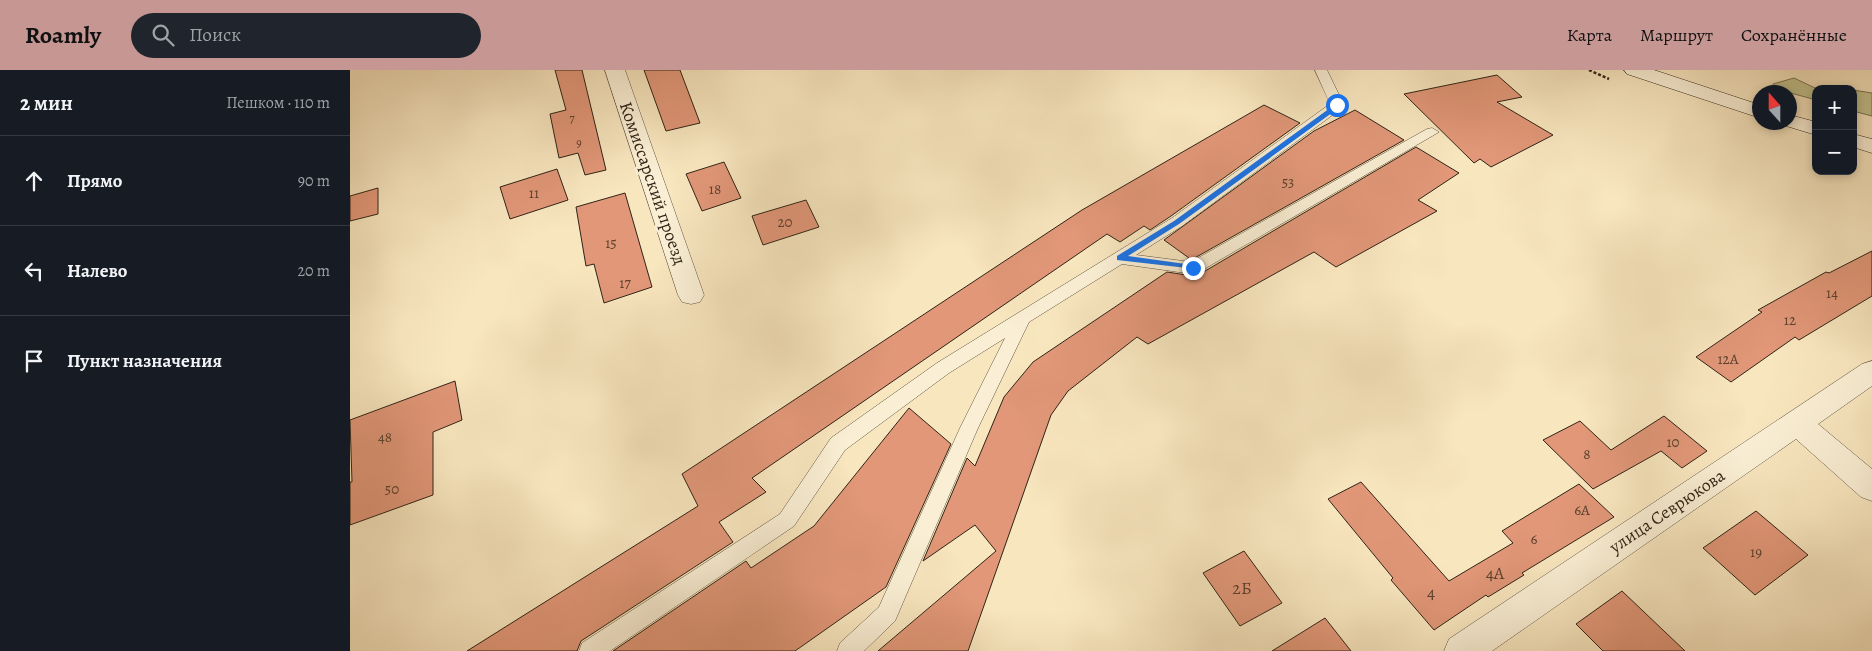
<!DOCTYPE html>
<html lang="ru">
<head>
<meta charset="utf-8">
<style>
  body { margin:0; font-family:Alegreya,serif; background:#20242c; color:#f1f3f6 }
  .controls { position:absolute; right:15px; top:15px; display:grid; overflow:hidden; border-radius:10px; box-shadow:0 2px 8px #0003 }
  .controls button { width:45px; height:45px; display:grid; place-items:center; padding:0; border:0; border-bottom:1px solid #363941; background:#171b24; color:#f1f3f6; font:25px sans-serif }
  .compass { position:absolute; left:1402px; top:15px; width:45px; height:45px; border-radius:50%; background:#171b24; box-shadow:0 2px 8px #0003; rotate:339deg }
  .stop { position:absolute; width:15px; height:15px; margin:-11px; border:4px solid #1a73e8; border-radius:50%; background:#fff }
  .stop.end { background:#1a73e8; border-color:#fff; box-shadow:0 1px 5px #0008 }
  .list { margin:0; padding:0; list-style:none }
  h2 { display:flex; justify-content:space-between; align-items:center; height:65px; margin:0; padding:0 20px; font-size:21px }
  h2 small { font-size:16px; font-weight:400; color:#9ea1a6 }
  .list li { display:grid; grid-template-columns:32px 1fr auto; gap:15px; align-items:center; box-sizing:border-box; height:90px; padding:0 20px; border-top:1px solid #363941 }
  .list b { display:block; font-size:19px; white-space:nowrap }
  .list em { font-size:16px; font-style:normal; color:#9ea1a6 }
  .icon { flex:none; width:28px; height:28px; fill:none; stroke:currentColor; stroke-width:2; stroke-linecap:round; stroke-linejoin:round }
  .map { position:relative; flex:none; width:1522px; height:581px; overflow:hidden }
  header { display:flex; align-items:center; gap:30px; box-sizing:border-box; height:70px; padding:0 25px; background:#c59692; color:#111 }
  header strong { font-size:24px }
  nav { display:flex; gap:28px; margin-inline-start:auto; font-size:18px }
  .search { width:350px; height:45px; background:#20242c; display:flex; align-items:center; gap:12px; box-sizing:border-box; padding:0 18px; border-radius:28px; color:#9ea1a6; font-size:19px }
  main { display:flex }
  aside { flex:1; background:#171b24 }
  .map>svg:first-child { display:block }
  .green { fill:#c3c38e; stroke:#797452 }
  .building { fill:#e19778; stroke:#2f2416 }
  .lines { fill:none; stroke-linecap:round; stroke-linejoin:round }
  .lane-casing { stroke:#615440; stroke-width:1 }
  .street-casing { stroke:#615440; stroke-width:1 }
  .secondary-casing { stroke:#2f2416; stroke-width:1 }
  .path { stroke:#2f2416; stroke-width:2.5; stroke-dasharray:3 2; stroke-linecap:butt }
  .lane { fill:#faefd5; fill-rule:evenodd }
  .street { fill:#faefd5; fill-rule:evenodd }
  .secondary { fill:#faefd5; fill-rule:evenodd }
  .route { fill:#1a73e8 }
  .labels { text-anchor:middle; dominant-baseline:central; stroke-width:5; stroke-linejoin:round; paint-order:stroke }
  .far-number-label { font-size:12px; fill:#5c412e }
  .number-label { font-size:15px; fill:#5c412e }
  .street-label { font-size:18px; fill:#2f2416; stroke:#faefd5 }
  .near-number-label { font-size:18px; fill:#5c412e }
</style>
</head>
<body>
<header>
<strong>Roamly</strong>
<div class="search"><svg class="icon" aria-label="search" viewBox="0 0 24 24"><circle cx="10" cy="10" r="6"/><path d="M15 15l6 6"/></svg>Поиск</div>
<nav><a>Карта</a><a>Маршрут</a><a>Сохранённые</a></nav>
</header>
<main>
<aside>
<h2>2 мин<small>Пешком · 110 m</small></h2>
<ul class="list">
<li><svg class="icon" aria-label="ahead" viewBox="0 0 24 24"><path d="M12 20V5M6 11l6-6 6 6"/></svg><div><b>Прямо</b></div><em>90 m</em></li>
<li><svg class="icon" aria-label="left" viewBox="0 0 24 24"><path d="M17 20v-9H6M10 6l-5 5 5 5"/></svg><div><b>Налево</b></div><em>20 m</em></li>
<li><svg class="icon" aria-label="arrive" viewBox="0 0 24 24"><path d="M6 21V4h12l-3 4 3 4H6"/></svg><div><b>Пункт назначения</b></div></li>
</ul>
</aside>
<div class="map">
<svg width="1522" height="581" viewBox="0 0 1522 581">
  <rect width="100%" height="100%" fill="#f8e6bf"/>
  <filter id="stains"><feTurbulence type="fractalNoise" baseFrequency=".004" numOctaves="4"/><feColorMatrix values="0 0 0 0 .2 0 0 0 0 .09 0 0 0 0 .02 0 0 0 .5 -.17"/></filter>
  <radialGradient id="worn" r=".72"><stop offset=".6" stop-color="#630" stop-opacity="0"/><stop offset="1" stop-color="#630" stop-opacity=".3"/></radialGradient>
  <g class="green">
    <polygon points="1444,8 1465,18 1476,19 1466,19 1466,30 1423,18 1423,14"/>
    <polygon points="1503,20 1522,23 1522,46 1503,41"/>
  </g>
  <g class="building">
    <polygon points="205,0 232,0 256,100 235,105 228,83 209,88 200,44 216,40"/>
    <polygon points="294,0 330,0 350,53 316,61"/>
    <polygon points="1147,5 1172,27 1147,32 1203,65 1141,97 1130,89 1124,93 1054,24"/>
    <polygon points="914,35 950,53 821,146 800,160 794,156 770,172 757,164 402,408 416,422 369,452 383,472 231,571 227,581 117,581 348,436 332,404 732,140"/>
    <polygon points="1005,40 1054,70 841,190 836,190 839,188 814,170 964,61"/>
    <polygon points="1066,77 1109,103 1068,130 1087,141 986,197 964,182 798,274 787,267 718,321 701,345 618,581 528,581 646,481 625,455 573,491 617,388 625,396 654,327 683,292 817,202 843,206 850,204"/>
    <polygon points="374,92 391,128 352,141 336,104"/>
    <polygon points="207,99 218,130 160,149 150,117"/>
    <polygon points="28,118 28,144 0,151 0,126"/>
    <polygon points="275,123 302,217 254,233 244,194 236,196 226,137"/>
    <polygon points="456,130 469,157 413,175 402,146"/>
    <polygon points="1522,181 1522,226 1449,270 1445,267 1381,312 1346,287 1412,242 1408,240 1476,202 1479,203"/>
    <polygon points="105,311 112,350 83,362 83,425 0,455 0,412 2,412 0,350"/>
    <polygon points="559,338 601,374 536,517 445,581 263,581 396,491 401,498 464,456"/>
    <polygon points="1314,346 1357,381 1332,398 1311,381 1243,419 1193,370 1230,351 1261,380"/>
    <polygon points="1011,412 1099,511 1163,473 1152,461 1229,414 1264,447 1172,503 1174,505 1138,527 1136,525 1084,560 1041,510 1043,508 978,429"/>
    <polygon points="1406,441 1458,485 1405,525 1353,478"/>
    <polygon points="894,481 932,533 890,556 853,503"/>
    <polygon points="1272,521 1335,581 1253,581 1226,554"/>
    <polygon points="975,548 1001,581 922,581"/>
  </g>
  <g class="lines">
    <g class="lane-casing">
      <polygon id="lane" points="965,0 977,0 994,35 992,38 832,156 786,185 841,192 1077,59 1082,58 1089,62 849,202 843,204 772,194 679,252 628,358 545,551 514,581 487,581 490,573 529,537 610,358 655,268 599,303 495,380 444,456 260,581 229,581 232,573 430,444 481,368 587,293 822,148 980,34"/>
    </g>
    <g class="street-casing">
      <g id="street">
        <polygon points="255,0 275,0 354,225 350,232 341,234 332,232 328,225"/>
        <polygon points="1522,291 1522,316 1468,354 1522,399 1522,431 1511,427 1446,369 1142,581 1094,581 1099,569 1512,294"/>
      </g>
    </g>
    <g class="secondary-casing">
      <g id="secondary">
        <polygon points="1274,0 1304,0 1410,35 1410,48 1277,4"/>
        <polygon points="1440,45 1466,52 1466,65 1433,55 1431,52 1440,52"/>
        <polygon points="1503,64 1522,69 1522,83 1503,77"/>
      </g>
    </g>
    <polyline class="path" points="1239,0 1259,9"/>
    <use href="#lane" class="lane"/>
    <use href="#street" class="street"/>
    <use href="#secondary" class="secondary"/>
  </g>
  <polygon class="route" points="987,33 990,37 829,154 778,186 843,195 846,196 846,199 767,190 767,186 824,151"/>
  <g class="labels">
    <g class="far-number-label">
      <text x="222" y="48">7</text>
      <text x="229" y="73">9</text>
    </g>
    <g class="number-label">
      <text x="938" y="112">53</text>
      <text x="365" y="119">18</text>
      <text x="184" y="123">11</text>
      <text x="435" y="152">20</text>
      <text x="261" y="173">15</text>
      <text x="275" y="213">17</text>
      <text x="1482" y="223">14</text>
      <text x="1440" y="250">12</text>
      <text x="1378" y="289">12А</text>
      <text x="35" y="367">48</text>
      <text x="1323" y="372">10</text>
      <text x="1237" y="384">8</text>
      <text x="42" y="419">50</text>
      <text x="1232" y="440">6А</text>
      <text x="1184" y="469">6</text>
      <text x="1406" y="482">19</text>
    </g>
    <g class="street-label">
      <text transform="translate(303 113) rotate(71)">Комиссарский проезд</text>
      <text transform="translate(1317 441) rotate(-34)">улица Севрюкова</text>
    </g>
    <g class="near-number-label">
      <text x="1145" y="503">4А</text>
      <text x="892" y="518">2Б</text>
      <text x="1081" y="522">4</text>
    </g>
  </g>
  <rect width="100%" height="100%" filter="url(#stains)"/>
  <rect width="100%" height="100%" fill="url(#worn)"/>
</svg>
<div class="controls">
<button>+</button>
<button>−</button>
</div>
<svg class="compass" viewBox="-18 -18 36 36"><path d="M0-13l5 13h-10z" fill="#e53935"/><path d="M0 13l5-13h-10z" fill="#9ea1a6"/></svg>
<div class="stop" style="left:987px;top:35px"></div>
<div class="stop end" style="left:843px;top:198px"></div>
</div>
</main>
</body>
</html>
